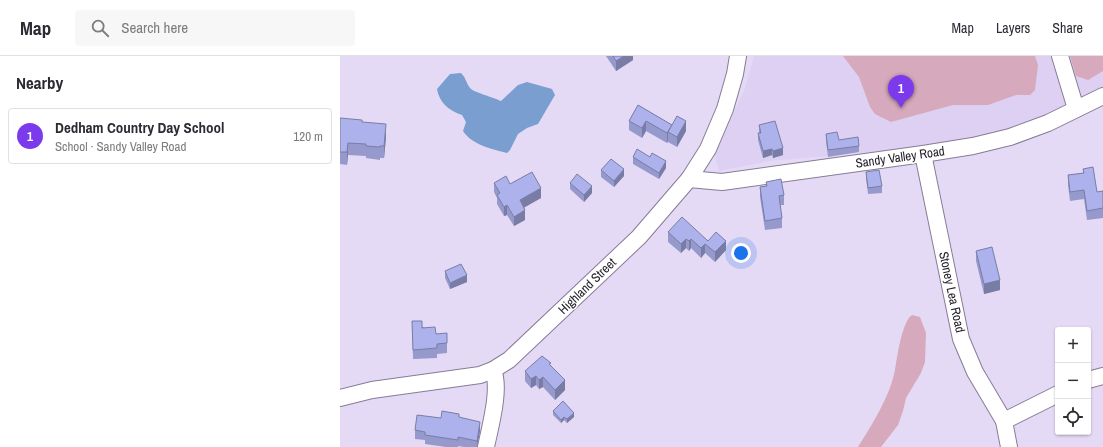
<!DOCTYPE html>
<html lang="en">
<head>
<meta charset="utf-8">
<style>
  body { margin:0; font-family:"Archivo Narrow",sans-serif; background:#f7f7f7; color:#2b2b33 }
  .controls { position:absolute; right:12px; bottom:12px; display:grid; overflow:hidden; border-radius:4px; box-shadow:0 1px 3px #0004 }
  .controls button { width:36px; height:36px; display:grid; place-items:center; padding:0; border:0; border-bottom:1px solid #e1e1e2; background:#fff; color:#2b2b33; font:20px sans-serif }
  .you { position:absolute; left:401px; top:197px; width:14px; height:14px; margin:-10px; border:3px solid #fff; border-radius:50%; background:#1a73e8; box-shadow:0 0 0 6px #1a73e833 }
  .badge { display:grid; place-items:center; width:26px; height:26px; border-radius:50%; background:#7c3aed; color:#fff; font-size:13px; font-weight:700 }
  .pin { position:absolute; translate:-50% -33px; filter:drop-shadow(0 1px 2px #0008) }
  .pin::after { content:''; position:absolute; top:21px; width:14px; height:12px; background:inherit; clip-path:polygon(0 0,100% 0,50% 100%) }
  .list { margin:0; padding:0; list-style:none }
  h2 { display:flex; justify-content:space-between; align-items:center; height:52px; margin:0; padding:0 16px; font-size:17px }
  h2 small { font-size:13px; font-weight:400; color:#7c7c81 }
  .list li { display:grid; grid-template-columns:26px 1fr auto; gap:12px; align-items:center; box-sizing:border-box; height:56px; margin:0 8px 8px; padding:0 8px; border:1px solid #e1e1e2; border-radius:4px }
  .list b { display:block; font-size:15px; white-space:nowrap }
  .list p { margin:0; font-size:13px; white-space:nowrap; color:#7c7c81 }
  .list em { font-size:13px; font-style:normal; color:#7c7c81 }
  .icon { flex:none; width:22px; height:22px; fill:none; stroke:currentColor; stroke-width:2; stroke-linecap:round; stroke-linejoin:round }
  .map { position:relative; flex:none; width:763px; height:391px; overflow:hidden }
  header { display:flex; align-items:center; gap:24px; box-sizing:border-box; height:56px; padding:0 20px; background:#fff; border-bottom:1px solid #e1e1e2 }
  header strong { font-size:19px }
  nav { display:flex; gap:22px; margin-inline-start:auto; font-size:14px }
  .search { width:280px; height:36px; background:#f7f7f7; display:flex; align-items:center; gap:10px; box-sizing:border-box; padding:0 14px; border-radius:4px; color:#7c7c81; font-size:15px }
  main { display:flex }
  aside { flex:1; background:#fff }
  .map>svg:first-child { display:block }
  .built { fill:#ded0f3 }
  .green { fill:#d6a9bc }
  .water { fill:#7a9ecf }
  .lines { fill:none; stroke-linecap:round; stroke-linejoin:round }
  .minor-casing { stroke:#867c95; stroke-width:18 }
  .minor { stroke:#fff; stroke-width:16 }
  .wall { fill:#9599cb }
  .shaded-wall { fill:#797da5 }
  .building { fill:#adb2ec; stroke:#797da5 }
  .labels { text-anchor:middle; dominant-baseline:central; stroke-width:3; stroke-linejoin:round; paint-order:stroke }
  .street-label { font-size:13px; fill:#27232d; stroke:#fff }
</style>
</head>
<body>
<header>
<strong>Map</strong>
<div class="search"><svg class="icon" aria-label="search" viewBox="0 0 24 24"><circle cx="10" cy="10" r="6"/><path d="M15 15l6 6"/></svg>Search here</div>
<nav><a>Map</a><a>Layers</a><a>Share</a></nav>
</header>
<main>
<aside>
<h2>Nearby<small></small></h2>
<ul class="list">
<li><span class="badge">1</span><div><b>Dedham Country Day School</b><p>School · Sandy Valley Road</p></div><em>120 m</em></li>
</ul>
</aside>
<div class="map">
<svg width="763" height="391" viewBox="0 0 763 391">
  <rect width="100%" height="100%" fill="#e5daf6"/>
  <polygon class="built" points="414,0 763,0 763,32 742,44 710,61 642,81 533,96 430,105 379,115 374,97 404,35"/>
  <g class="green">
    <polygon points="503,0 695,0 698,9 695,34 690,39 676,39 648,49 613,49 551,66 535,58 530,51 519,21"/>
    <polygon points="730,0 763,0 763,15 748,24 736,20"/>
    <path d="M572,259L580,261L586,277L585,306L581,317L566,342L563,355L558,369L541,391H518C532,369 550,340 555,314C557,302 562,265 572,259Z"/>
  </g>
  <path class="water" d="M121,17C127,23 126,28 131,33C134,36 155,42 161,45L178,29L187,26L212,33L215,39L198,68L187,72L178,78L170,94L167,97C152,93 132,89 123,75L126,66L122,59C109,55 99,46 97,33L110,18Z"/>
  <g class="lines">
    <g class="minor-casing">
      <g id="minor">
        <polyline points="720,0 736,53"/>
        <polyline points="583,98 621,283 635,316 664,365 669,391"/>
        <polyline points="349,123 382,126 583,98 633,90 670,81 708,67 763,40"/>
        <polyline points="748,324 763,320"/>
        <polyline points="0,342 32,334 140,319 153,314 169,304 299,181 349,123 368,93 385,53 395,18 398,0"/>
        <polyline points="664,365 718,338"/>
        <path d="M146,391C150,371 161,333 153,314"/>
      </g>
    </g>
    <use href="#minor" class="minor"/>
  </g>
  <g class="wall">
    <polygon points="266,0 293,0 293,4 276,15"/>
    <polygon points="298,49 332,69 346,75 337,91 328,86 328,85 327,87 306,75 302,82 289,74 289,65"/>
    <polygon points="0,62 22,66 46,81 44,102 40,102 40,104 26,102 26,100 8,99 7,109 0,108"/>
    <polygon points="419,69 443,99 433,102 432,99 423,102 418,84 418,77 419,77"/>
    <polygon points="486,78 499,84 519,90 519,96 488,101 486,85"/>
    <polygon points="293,101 326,112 319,123 293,108"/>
    <polygon points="743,113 757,136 763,135 763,162 747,164 744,143 730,145 728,129 728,119 743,117"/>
    <polygon points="261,114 284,120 274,131 261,121"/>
    <polygon points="526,116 542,130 542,137 528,138 526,122"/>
    <polygon points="426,126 444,139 444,149 440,149 442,162 442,172 425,174 420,141 420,131 426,130"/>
    <polygon points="154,127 170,128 201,142 184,151 185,164 174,170 167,159 164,160 157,148 157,142 154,136"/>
    <polygon points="230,127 252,137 244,146 230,133"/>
    <polygon points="328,176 368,185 386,194 375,206 365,197 361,202 351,192 349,195 346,192 341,197 328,186"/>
    <polygon points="636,195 660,234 644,238 636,205"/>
    <polygon points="105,215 127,226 110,233 105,222"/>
    <polygon points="72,265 96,278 107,287 107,297 97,298 97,302 73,303"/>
    <polygon points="211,309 225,334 215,344 203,331 199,333 196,329 191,332 185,325 185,315"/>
    <polygon points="213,355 234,361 227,367 224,364 221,367 213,359"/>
    <polygon points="119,361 140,375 137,391 124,391 118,390 118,391 106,391 85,388 85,384 75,383 75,374 101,362"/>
  </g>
  <g class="shaded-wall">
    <polygon points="284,0 293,0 293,4 276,15 276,5"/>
    <polygon points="306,65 306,75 302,82 302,72"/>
    <polygon points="346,65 346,75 337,91 337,81"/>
    <polygon points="46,68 46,81 44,102 44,90"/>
    <polygon points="332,69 328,76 328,85 327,87 327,77"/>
    <polygon points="8,87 8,99 7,109 7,96"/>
    <polygon points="443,92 443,99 433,102 433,95"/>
    <polygon points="432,93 432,99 423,102 423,95"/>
    <polygon points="326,105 326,112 319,123 319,117"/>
    <polygon points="284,113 284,120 274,131 274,125"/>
    <polygon points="252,130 252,137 244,146 244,139"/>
    <polygon points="201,132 201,142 180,154 180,144"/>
    <polygon points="167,149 167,159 164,160 164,151"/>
    <polygon points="185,154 185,164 174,170 174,161"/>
    <polygon points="346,183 346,192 341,197 341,188"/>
    <polygon points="351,183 351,192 349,195 349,185"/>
    <polygon points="386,185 386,194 375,206 375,196"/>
    <polygon points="365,188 365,197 361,202 361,192"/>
    <polygon points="127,219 127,226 110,233 110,227"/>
    <polygon points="660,224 660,234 644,238 644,228"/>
    <polygon points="196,320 196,329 191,332 191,323"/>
    <polygon points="203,321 203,331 199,333 199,324"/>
    <polygon points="225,324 225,334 215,344 215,334"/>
    <polygon points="234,357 234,361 227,367 227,363"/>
    <polygon points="224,361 224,364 221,367 221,364"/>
    <polygon points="140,366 140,375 137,391 137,385"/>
  </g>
  <g class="building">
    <polygon points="273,0 284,0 276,5"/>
    <polygon points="298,49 332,69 327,77 306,65 302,72 289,65"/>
    <polygon points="337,60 346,65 337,81 328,76"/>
    <polygon points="0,62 22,64 22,66 46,68 44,90 40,90 40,91 26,90 26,88 8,87 7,96 0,96"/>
    <polygon points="435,65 443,92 433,95 432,93 423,95 418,77 421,77 419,69"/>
    <polygon points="497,76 499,84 518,81 519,90 488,94 486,78"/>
    <polygon points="297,93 310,101 312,97 326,105 319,117 293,101"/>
    <polygon points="271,103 284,113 274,125 261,114"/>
    <polygon points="753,111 757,136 763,135 763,152 747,155 744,134 730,136 728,119 744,117 743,113"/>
    <polygon points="539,114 542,130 528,132 526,116"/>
    <polygon points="192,116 201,132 180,144 185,154 174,161 167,149 164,151 157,139 160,137 154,127 166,120 170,128"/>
    <polygon points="237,118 252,130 244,139 230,127"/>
    <polygon points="441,123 444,139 439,140 442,162 425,165 420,131 427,130 426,126"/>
    <polygon points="342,161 368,185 376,176 386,185 375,196 365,188 361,192 351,183 349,185 346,183 341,188 328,176"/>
    <polygon points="652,191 660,224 644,228 636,195"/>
    <polygon points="121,208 127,219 110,227 105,215"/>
    <polygon points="72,265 82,265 82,272 95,271 96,278 107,277 107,287 97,288 97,292 73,294"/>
    <polygon points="202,300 211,307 209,308 225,324 215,334 203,321 199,324 196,320 191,323 185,315"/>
    <polygon points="223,345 234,357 227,363 224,361 221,364 213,355"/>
    <polygon points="102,355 119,358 119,361 140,366 137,385 118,381 118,384 85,379 85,376 75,374 77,359 101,362"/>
  </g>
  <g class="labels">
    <g class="street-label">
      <text transform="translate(560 101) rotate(-8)">Sandy Valley Road</text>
      <text transform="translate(247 230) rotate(-44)">Highland Street</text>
      <text transform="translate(612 236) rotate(78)">Stoney Lea Road</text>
    </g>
  </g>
</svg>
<div class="controls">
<button>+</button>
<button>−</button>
<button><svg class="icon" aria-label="locate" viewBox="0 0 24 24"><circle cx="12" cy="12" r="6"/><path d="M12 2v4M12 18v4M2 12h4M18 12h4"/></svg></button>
</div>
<div class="you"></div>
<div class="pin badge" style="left:561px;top:52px">1</div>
</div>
</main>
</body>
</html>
